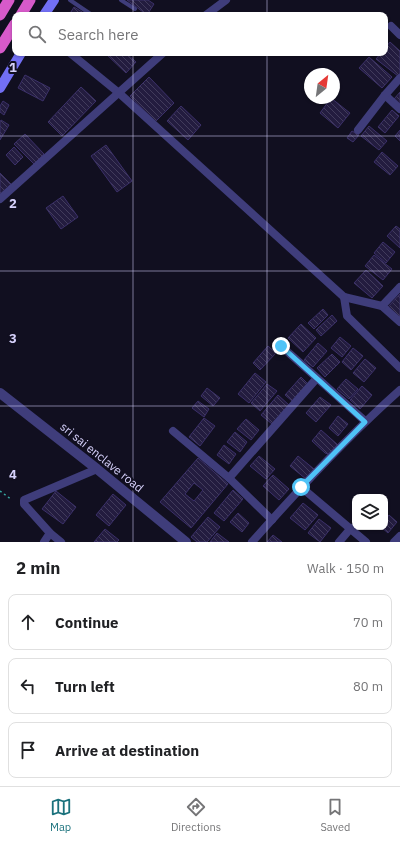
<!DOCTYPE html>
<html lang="en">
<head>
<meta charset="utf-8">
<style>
  body { margin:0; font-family:"IBM Plex Sans",sans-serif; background:#f2f2f2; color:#202124 }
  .controls { position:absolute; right:12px; bottom:12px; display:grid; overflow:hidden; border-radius:8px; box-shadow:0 1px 3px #0004 }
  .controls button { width:36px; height:36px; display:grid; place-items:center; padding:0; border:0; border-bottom:1px solid #e0e0e0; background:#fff; color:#202124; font:20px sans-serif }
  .compass { position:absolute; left:304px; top:68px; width:36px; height:36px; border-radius:50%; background:#fff; box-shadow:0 1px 3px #0004; rotate:29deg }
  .stop { position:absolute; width:12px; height:12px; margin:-9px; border:3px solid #4fc3f7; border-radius:50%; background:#fff }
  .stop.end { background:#4fc3f7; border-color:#fff; box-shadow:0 1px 4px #0008 }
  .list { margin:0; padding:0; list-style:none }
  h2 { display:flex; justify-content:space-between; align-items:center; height:52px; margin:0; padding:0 16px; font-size:17px }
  h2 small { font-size:13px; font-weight:400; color:#757577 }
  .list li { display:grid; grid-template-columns:26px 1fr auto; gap:12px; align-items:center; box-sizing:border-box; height:56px; margin:0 8px 8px; padding:0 8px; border:1px solid #e0e0e0; border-radius:8px }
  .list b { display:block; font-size:15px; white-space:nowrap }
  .list em { font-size:13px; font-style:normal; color:#757577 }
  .icon { flex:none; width:22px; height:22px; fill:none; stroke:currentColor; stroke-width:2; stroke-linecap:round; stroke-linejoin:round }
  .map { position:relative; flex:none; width:400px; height:542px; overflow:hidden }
  .search { position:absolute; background:#fff; box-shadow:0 1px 3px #0004; left:12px; right:12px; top:12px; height:44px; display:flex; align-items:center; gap:10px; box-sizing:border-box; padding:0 14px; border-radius:8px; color:#757577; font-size:15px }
  .sheet { height:244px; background:#fff }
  nav { display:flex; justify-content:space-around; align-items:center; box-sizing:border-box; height:56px; border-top:1px solid #e0e0e0; background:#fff; font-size:11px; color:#757577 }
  nav a { display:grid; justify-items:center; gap:2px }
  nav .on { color:#1a717c }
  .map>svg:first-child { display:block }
  .building { fill:url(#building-back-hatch); stroke:#3b3069; fill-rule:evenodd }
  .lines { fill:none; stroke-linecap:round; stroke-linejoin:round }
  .path { stroke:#37a9a2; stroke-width:1.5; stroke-dasharray:2 3; stroke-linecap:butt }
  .service { stroke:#3f3d7b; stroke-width:4 }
  .minor { stroke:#3f3d7b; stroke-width:8 }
  .tertiary { stroke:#3f3d7b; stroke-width:10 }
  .secondary { stroke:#726ff4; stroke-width:10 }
  .trunk { stroke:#d75aca; stroke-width:11 }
  .route { stroke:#4fc3f7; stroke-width:5 }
  .grid { fill:none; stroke:#d6d1fb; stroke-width:1; stroke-opacity:0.55 }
  .labels { text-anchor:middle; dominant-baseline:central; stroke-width:4; stroke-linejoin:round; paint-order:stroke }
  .street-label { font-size:12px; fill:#d6d1fb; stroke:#110f20 }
  .grid-label { font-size:13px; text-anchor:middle; font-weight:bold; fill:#d6d1fb; stroke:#110f20; stroke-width:4; stroke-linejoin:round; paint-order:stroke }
</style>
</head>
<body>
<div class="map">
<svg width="400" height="542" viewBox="0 0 400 542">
  <defs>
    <pattern id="building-back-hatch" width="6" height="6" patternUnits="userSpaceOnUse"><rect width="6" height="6" fill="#231c3f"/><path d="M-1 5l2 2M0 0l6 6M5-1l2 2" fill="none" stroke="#423c5c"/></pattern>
  </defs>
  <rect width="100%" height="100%" fill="#110f20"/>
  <g class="building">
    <polygon points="127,0 148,0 154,4 147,15"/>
    <polygon points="74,7 87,15 69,15"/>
    <polygon points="390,42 400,51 400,73 398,76 376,59 381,53 385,53 385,48"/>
    <polygon points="107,53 126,53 136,62 126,73 106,54"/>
    <polygon points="369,57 392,77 382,88 359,68"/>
    <polygon points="25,75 50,88 43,101 18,88"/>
    <polygon points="149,77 174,103 155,122 130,96"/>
    <polygon points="81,87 96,101 62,136 48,122"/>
    <polygon points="400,92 400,104 394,99"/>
    <polygon points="331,98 350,113 338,128 320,113"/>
    <polygon points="3,101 9,105 4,115 0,112 0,106"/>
    <polygon points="181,106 201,125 188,140 167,121"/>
    <polygon points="392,110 399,116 385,133 378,127"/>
    <polygon points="1,120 9,125 0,140 0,122"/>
    <polygon points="369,126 387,141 379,150 361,136"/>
    <polygon points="400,130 400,141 395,136"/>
    <polygon points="352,131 359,135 353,142 347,138"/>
    <polygon points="25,134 44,154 34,164 14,144"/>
    <polygon points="106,145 132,181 117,192 91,156"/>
    <polygon points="14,147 23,157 15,165 6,155"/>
    <polygon points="382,152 398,166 390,175 374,162"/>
    <polygon points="0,173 11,184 0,196"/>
    <polygon points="63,196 78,217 61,229 46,208"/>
    <polygon points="396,226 400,229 400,248 387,236"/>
    <polygon points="383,242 395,252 386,263 374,253"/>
    <polygon points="374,255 392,269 383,280 365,266"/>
    <polygon points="366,270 383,286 372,298 354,283"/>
    <polygon points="400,294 400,316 398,318 387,308"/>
    <polygon points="323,309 328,315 314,329 308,323"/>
    <polygon points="332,315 337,321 321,336 316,330"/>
    <polygon points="301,324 316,338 303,352 288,338"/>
    <polygon points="340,337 351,346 342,357 331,348"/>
    <polygon points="318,343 327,351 313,367 304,360"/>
    <polygon points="268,346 276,353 260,370 253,363"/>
    <polygon points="353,348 363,356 351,370 342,362"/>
    <polygon points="332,354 340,362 325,377 317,368"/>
    <polygon points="365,359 376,368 364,382 353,373"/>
    <polygon points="255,373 266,382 249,403 238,394"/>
    <polygon points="301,377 308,384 292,401 285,395"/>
    <polygon points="346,379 358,389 349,399 337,389"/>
    <polygon points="267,384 277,391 260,411 251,403"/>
    <polygon points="362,386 372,395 360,409 350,400"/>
    <polygon points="207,388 220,398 213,406 201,396"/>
    <polygon points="278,395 289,405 272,424 261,415"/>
    <polygon points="320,397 331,405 316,422 306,413"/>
    <polygon points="198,401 209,409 204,417 192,408"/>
    <polygon points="338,416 348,424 338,436 329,428"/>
    <polygon points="204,418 215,426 200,446 189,437"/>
    <polygon points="246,419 259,430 251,440 237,429"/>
    <polygon points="321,430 338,445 330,455 325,453 312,441"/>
    <polygon points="235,432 247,442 240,452 227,442"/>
    <polygon points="224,445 236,454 229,464 217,455"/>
    <polygon points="259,456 275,469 266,479 250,466"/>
    <polygon points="298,456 314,469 306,479 290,466"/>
    <path d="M198,458L228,484L191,528L160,502ZM194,483L203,490L194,501L185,494Z"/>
    <polygon points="273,475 289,489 279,500 263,486"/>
    <polygon points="233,490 243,499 224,521 214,513"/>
    <polygon points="56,491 76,507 63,524 42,509"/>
    <polygon points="113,494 126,505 109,526 96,515"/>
    <polygon points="303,503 318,515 305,530 290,518"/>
    <polygon points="238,513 249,523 242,532 230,522"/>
    <polygon points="389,515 397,522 388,533 381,527 385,527 385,520"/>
    <polygon points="208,517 220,527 207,542 197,542 191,537"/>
    <polygon points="319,519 331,528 320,542 308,533"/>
    <polygon points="105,529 119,540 117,542 94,542"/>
    <polygon points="217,533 229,542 210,542"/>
    <polygon points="273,535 282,542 267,542"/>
  </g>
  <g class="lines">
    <polyline class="path" points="0,491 12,500"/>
    <g class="service">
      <polyline points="70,0 92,15"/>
      <polyline points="121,0 135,9"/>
    </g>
    <g class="minor">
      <polyline points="206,15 226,0"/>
      <polyline points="391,26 400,35"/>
      <polyline points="70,53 119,93 344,297 382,306 400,322"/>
      <polyline points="385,95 400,109"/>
      <polyline points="358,130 385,95 400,78"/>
      <polyline points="0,199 163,53"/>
      <polyline points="344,297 347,316 400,368"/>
      <polyline points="382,306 400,287"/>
      <polyline points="281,346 317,378"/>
      <polyline points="173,431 229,478 272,520"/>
      <polyline points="229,478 317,378 365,421"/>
      <polyline points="301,487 366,542"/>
      <polyline points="44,542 50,533"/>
      <polyline points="61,542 50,533 24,504 24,500 97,469"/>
      <path d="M252,542C299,489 347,437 400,390"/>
      <polyline points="339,542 351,528"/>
      <polyline points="394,542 400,536"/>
    </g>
    <polyline class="tertiary" points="0,393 97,469 186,542"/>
    <g class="secondary">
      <polyline points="44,15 54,0"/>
      <polyline points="0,88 21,53"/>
    </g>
    <g class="trunk">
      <polyline points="0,15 9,0"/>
      <polyline points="21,15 30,0"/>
      <polyline points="0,48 15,24"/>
    </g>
  </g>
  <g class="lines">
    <polyline class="route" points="281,346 365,422 301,487"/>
  </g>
  <path class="grid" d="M133,0V15M267,0V15M133,53V542M267,53V542M0,136H400M0,271H400M0,406H400"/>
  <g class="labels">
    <g class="street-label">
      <text transform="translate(102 457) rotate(39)">sri sai enclave road</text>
    </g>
  </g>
  <g class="grid-label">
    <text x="13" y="72">1</text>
    <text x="13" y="208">2</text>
    <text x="13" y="343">3</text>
    <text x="13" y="479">4</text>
  </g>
</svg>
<div class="controls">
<button><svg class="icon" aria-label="layers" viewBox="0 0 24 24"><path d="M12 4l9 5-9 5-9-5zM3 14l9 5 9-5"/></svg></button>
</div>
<svg class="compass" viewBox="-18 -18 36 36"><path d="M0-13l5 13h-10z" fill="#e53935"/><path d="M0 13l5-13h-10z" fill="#757577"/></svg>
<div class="stop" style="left:301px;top:487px"></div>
<div class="stop end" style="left:281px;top:346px"></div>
<div class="search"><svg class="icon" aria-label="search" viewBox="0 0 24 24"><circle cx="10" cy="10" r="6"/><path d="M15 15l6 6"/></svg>Search here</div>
</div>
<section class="sheet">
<h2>2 min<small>Walk · 150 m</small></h2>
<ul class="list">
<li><svg class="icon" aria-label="ahead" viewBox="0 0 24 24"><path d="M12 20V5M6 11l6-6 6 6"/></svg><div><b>Continue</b></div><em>70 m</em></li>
<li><svg class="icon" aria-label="left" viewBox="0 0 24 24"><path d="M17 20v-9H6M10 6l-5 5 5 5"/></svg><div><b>Turn left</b></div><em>80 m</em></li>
<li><svg class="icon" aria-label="arrive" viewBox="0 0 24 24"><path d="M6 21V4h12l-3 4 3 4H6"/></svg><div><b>Arrive at destination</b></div></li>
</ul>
</section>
<nav>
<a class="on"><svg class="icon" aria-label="map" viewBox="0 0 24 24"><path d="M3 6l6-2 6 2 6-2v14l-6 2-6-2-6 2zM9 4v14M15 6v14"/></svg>Map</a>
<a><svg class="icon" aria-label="directions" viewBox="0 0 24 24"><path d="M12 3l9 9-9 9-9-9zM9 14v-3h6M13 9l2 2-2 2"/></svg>Directions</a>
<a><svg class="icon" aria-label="saved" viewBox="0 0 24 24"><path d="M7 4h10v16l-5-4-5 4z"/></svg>Saved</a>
</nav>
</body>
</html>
